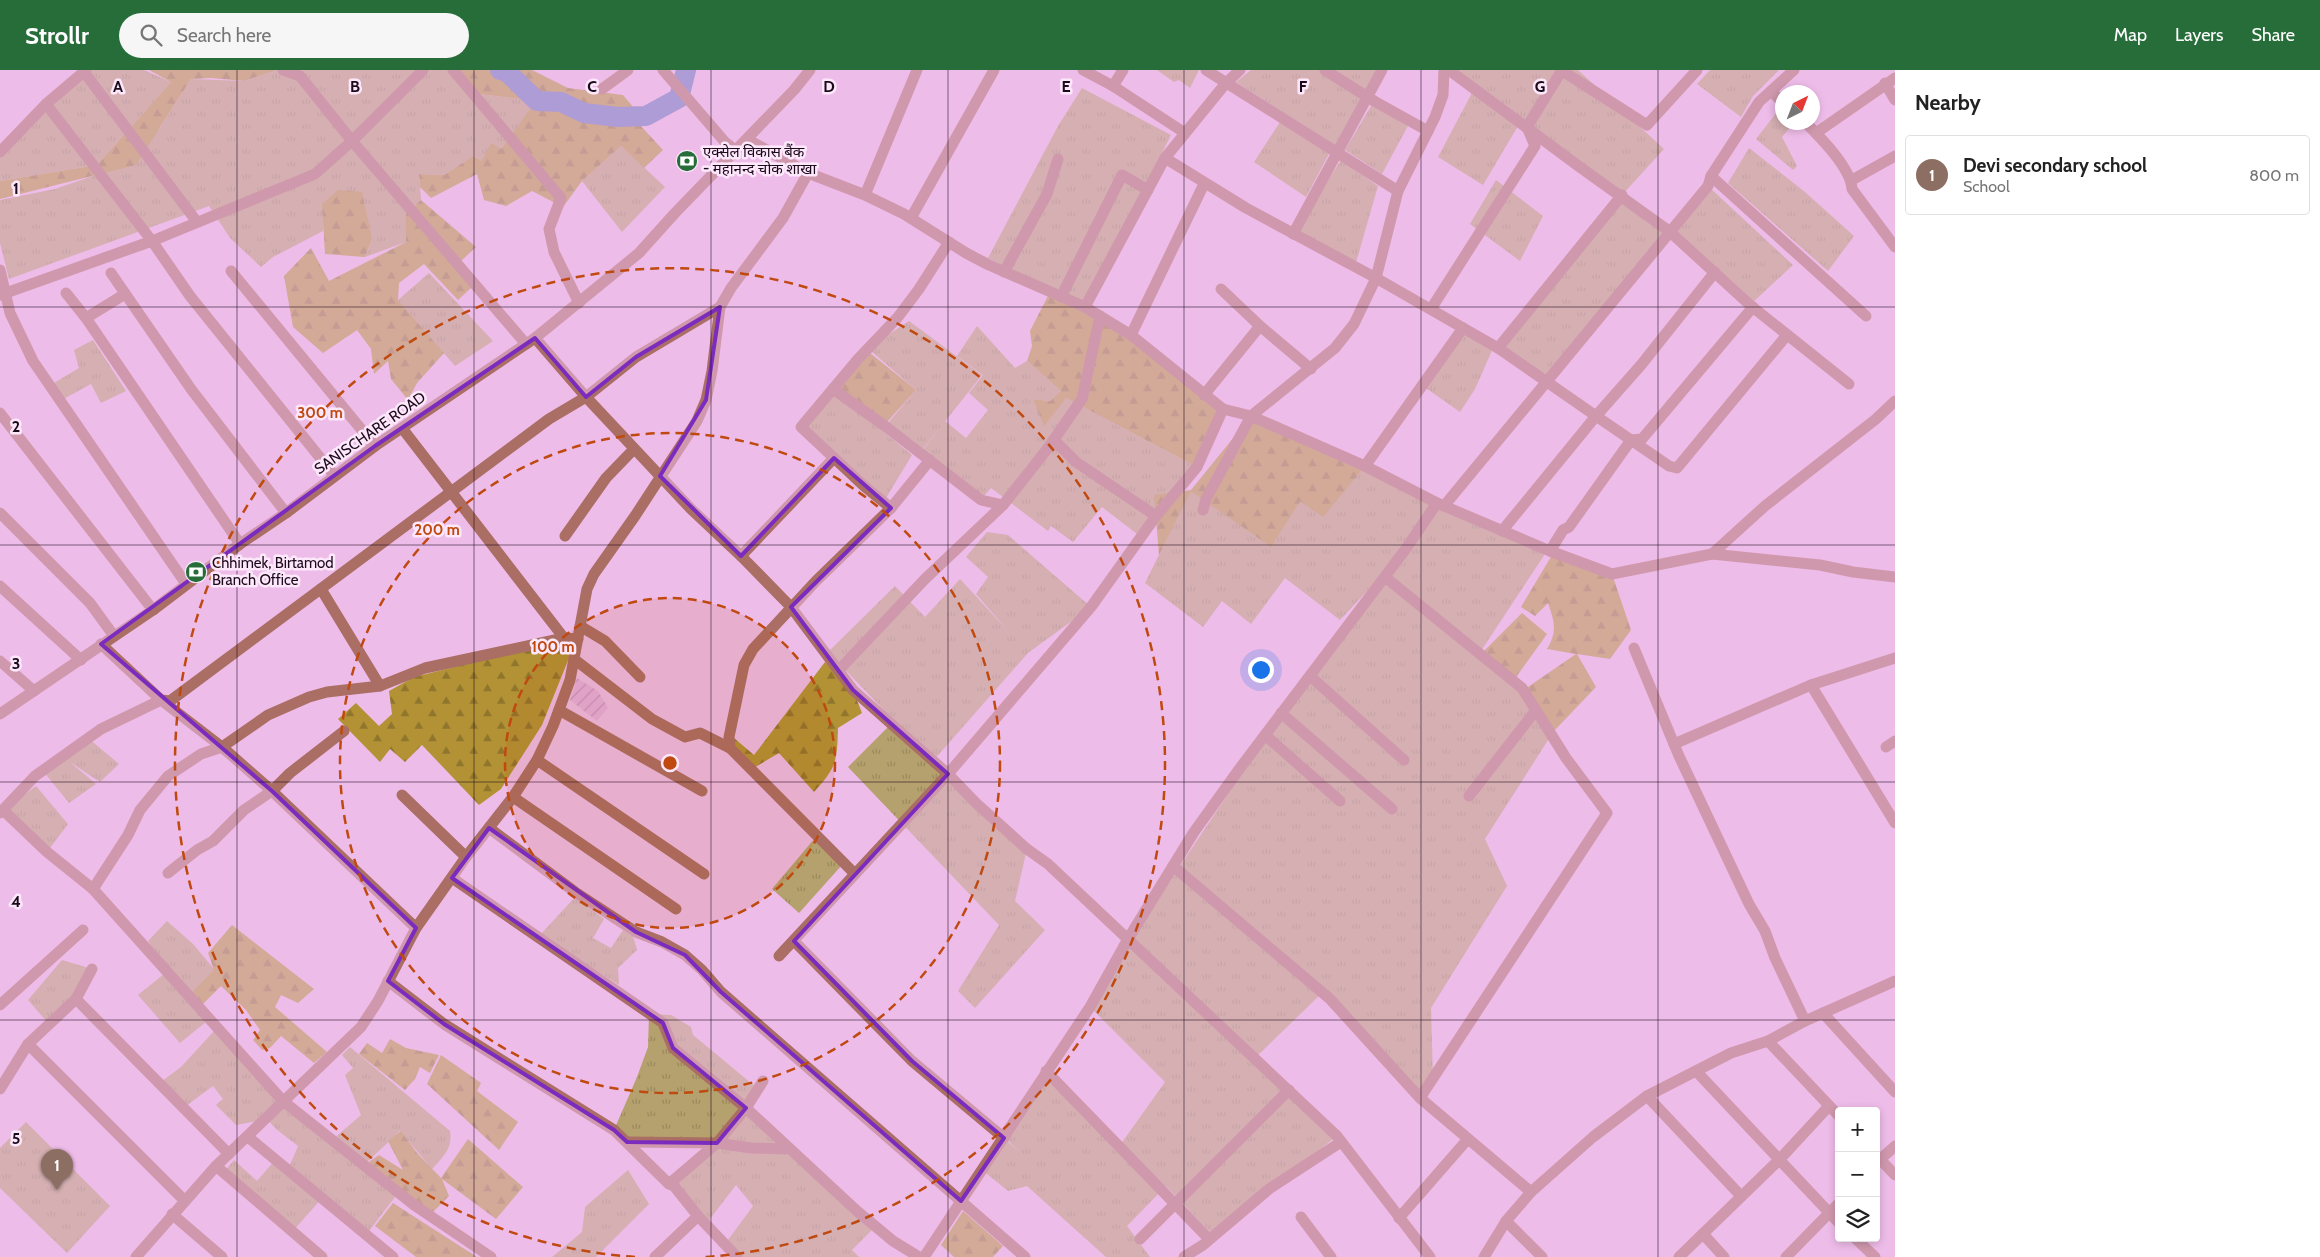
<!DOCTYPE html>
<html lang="en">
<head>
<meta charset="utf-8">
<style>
  body { margin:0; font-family:Cabin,"Noto Sans Devanagari",sans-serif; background:#f6f6f6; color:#222 }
  .controls { position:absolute; right:15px; bottom:15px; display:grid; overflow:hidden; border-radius:5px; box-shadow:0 2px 8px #0003 }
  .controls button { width:45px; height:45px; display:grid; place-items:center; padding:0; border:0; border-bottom:1px solid #e0e0e0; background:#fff; color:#222; font:25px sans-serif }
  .compass { position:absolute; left:1775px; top:15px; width:45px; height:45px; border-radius:50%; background:#fff; box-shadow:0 2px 8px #0003; rotate:42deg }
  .you { position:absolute; left:1260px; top:599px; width:18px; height:18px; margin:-12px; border:4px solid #fff; border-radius:50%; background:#1a73e8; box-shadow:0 0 0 8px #1a73e833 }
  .badge { display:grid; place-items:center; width:32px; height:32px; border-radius:50%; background:#266d39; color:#fff; font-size:16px; font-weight:700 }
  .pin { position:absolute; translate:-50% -41px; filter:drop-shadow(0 1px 2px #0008) }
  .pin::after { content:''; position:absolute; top:26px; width:18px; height:15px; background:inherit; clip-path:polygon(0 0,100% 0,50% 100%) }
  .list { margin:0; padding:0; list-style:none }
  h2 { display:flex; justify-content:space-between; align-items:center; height:65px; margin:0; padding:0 20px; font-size:21px }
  h2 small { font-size:16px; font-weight:400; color:#767676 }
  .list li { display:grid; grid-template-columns:32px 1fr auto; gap:15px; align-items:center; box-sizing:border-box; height:80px; margin:0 10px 10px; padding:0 10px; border:1px solid #e0e0e0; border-radius:5px }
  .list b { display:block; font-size:19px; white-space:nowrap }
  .list p { margin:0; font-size:16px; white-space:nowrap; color:#767676 }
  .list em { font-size:16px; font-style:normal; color:#767676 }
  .icon { flex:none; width:28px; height:28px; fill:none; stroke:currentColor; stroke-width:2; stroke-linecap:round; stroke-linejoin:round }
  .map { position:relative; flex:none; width:1895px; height:1187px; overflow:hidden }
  header { display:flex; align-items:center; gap:30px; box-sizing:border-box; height:70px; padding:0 25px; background:#266d39; color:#fff }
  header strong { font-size:24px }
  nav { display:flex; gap:28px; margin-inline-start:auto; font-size:18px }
  .search { width:350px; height:45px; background:#f6f6f6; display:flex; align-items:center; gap:12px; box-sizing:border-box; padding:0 18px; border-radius:28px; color:#767676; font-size:19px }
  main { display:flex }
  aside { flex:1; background:#fff }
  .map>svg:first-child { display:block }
  .industrial { fill:url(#industrial-furrows) }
  .grass { fill:url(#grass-tufts) }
  .forest { fill:url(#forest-firs) }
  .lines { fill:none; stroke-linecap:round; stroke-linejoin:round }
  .river { stroke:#5f76bf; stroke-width:20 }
  .minor { stroke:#aa6e64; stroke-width:11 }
  .marked { fill:none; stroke:#7b2cbf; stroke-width:4; stroke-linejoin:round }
  .grid { fill:none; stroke:#1b0a1a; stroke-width:1; stroke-opacity:0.55 }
  .ring { fill:none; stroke:#bf490f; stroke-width:2.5; stroke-dasharray:9 6 }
  .labels { text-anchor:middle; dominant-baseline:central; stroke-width:5; stroke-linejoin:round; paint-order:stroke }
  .poi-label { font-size:15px; fill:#1b0a1a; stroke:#fde8fb; text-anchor:start }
  .street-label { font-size:15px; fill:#1b0a1a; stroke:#fde8fb }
  .grid-label { font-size:16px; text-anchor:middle; font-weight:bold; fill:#1b0a1a; stroke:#fde8fb; stroke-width:5; stroke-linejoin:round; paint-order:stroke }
  .centre { fill:#bf490f; stroke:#fde8fb; stroke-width:2.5 }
  .ring-label { font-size:15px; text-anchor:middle; font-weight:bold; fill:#bf490f; stroke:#fde8fb; stroke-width:5; stroke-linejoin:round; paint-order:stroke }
</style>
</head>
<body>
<header>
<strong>Strollr</strong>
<div class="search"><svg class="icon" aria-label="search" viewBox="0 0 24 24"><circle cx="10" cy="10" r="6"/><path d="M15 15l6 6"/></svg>Search here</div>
<nav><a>Map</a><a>Layers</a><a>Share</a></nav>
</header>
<main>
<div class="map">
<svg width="1895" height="1187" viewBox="0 0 1895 1187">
  <defs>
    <pattern id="industrial-furrows" width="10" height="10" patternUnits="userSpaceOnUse" patternTransform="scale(1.25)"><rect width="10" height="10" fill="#e6afe1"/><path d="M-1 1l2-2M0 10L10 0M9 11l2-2" fill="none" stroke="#c595c0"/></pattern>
    <pattern id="grass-tufts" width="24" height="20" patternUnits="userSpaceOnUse" patternTransform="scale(1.25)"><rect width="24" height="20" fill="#b5a16d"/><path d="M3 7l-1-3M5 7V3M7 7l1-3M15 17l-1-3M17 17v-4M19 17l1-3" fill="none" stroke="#9b895e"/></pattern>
    <pattern id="forest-firs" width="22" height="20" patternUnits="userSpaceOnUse" patternTransform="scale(1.25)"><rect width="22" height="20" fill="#b29235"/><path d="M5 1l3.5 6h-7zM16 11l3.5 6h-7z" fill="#90752c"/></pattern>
  </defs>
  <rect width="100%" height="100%" fill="#eebce9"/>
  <polygon class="industrial" points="577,608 598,621 608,638 597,651 570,630"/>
  <g class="grass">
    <polygon points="84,0 144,0 171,12 97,95 0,111 0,82"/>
    <polygon points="277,0 451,0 479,24 537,31 501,79 482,91 473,86 444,105 419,104 421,130 406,143 406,172 365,187 372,169 326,130 323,161 273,187 261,197 230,168 209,136 9,209 0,173 0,130 55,119 116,98 160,58 191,9 244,11"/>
    <polygon points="1157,0 1199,0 1190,18 1179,10 1174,12"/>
    <polygon points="1251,0 1382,0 1336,76 1236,12"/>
    <polygon points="1449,0 1578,0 1664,79 1622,125 1669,160 1708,116 1793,195 1750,235 1669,161 1548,311 1494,276 1475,319 1460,342 1423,316 1463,258 1494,275 1622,125 1518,56 1483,115 1438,87 1474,19"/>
    <polygon points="1710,0 1779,0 1753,26 1741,47 1697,14"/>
    <polygon points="1082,18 1171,65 1085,237 988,188 1058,56"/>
    <polygon points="1374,31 1409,54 1382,104 1345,80"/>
    <polygon points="1777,42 1782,47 1782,52 1792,55 1782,67 1797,96 1793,100 1756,69"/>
    <polygon points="1280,52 1330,82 1306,127 1254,92"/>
    <polygon points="621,76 665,117 622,162 582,111"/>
    <polygon points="1749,78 1805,122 1854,166 1828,201 1728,113"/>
    <polygon points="1341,90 1378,116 1355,196 1293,164"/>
    <polygon points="1496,110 1543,146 1520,191 1470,154"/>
    <polygon points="429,203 493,271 455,296 398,230"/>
    <polygon points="909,251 982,305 923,379 888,353 916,320 871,281 886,266"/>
    <polygon points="977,256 1015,298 1027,291 1061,321 1050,331 1033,329 1044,354 1066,328 1197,397 1141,467 1102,437 1073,472 1051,456 1048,461 991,418 982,428 923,380 945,351 966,368 988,340 969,323 983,305 957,286"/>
    <polygon points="93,270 126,321 101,333 91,314 60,331 54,313 79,298 74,280"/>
    <polygon points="834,321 912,385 886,428 866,414 805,354"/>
    <polygon points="1365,396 1545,484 1479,584 1524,625 1550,667 1485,769 1507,816 1431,938 1433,1007 1420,1028 1322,923 1255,988 1337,1066 1212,1164 1166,1116 1127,1156 1150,1187 1106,1187 1027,1116 1008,1121 982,1100 1004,1068 1017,1080 1005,1067 1045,1008 1114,1073 1123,1071 1165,1012 1090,937 1128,869 1180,796 1266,667 1401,485 1340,550 1285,508 1251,554 1222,531 1203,557 1145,513 1191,420 1300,431"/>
    <polygon points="987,462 1008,465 1091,537 1028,583 933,691 1027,779 1015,831 1045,860 975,938 958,921 999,855 848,697 891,654 927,685 828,582 895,516 925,547 960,509 1009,562 976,524 988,507 966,487"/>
    <polygon points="88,668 119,694 100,712 70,692 96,714 69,733 43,701"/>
    <polygon points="36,716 68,754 47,782 3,740"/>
    <polygon points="815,768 842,795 799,843 772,819"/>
    <polygon points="575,827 604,849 593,868 611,878 623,860 633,866 637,880 618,898 619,915 540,865"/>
    <polygon points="167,851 193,874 215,900 191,923 167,901 148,871"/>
    <polygon points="62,890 92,899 75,928 48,953 28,930"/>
    <polygon points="164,904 206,952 180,973 138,925"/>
    <polygon points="649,944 671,945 691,957 693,965 757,1018 742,1039 874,1158 852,1180 859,1187 737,1187 725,1174 753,1136 736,1115 706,1154 672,1113 712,1075 630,1069 614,1060 637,1007 648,977"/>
    <path d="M214,961L332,1070L361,1045L345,1005L353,998L342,985L350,977L450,1061C453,1078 443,1087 432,1099L400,1061L364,1095L398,1123L366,1165L322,1128L293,1161L224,1102L234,1090L257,1111L275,1090L290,1095L298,1076L276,1059L267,1049L236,1055L216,1035L223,1029L213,1016L182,1039L158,1014L181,997Z"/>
    <polygon points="26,1052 110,1136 67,1183 0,1118 0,1078"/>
    <polygon points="628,1100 649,1134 596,1187 552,1187 582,1162 585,1137"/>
  </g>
  <g class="forest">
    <polygon points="149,0 277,0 244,11 211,8 191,9 136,95 0,129 0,111 97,95 171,12"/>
    <polygon points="451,0 532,0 568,18 623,25 645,51 640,55 663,80 644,98 621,76 582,111 563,137 532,121 506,136 484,130 477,104 431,128 420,117 419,104 444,105 473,86 482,91 491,73 501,79 536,31 479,24"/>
    <polygon points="338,120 362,122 372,169 365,187 325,184 322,134"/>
    <polygon points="421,130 476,177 461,191 472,217 458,230 424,194 399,213 398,230 444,283 417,313 408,330 391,309 388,291 374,304 371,279 357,260 323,283 293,257 284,206 311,178 329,211 406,172 406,143"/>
    <polygon points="1050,222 1131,265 1223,339 1197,397 1066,328 1044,356 1033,329 1050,331 1061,321 1027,291 1032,276 1030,261"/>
    <polygon points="870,283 916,320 887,352 837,319"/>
    <polygon points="1251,346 1365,396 1323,447 1300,431 1271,477 1191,421 1159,485 1154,425 1191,420"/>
    <path d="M1552,485L1612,504L1631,560L1610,589L1577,584L1596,617L1554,661L1525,619L1576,584L1547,579C1558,561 1554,551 1548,533L1535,546L1521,537Z"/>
    <polygon points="1522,543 1547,564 1514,610 1481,584"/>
    <polygon points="563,570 570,573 571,583 542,655 501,719 479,735 422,675 405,692 390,679 380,692 338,649 356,633 379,656 392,644 389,621 414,607"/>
    <path d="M825,592L853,620L862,643L838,658C837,691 837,697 814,722L779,683L752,699L730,678L734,668L754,685Z"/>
    <polygon points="232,855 314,919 298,933 281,925 275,937 327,982 314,993 281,966 270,978 262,980 253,970 260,960 246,940 221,916 203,934 191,923 214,900 208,883"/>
    <polygon points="390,969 406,978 439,985 430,1003 420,997 415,1009 405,1020 359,984 367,973 382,983"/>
    <polygon points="441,985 481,1013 477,1021 518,1052 499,1080 427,1014"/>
    <polygon points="401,1061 417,1083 441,1108 468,1069 523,1117 496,1149 442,1109 449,1126 429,1146 363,1096 379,1085 403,1100 388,1071"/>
    <polygon points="393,1133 477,1187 416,1187 375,1156"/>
    <polygon points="963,1141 1003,1176 993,1187 954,1187 941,1175"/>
  </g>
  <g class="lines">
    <polyline class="river" points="500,0 507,2 537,31 561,32 584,43 618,47 646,46 679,28 686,0"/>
    <g class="minor">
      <polyline points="283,0 300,6 352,71 526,274"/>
      <polyline points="453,0 561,128 549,159 554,182 579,233"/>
      <polyline points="663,0 725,72 735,80"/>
      <polyline points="1083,0 1113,16 1185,63"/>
      <polyline points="1206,0 1398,121"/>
      <polyline points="1325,0 1374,31 1428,61"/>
      <polyline points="1449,0 1577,95 1669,161 1750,235 1849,314"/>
      <polyline points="1561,0 1647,55 1697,0"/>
      <polyline points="84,2 197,152"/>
      <polyline points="1885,13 1895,30"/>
      <polyline points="1113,16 1123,0"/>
      <polyline points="602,19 628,0"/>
      <polyline points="1771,21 1782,32"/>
      <polyline points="46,34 152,171 190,226 334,405"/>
      <path d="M1805,52C1820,67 1851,98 1852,119L1895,177"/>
      <polyline points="1816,63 1895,8"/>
      <polyline points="747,69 808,103 865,125 904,144 966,183 989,195 1085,237 1131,265 1223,339 1251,346 1365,396 1437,433 1550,481 1612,504 1712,484 1820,495 1853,502 1895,507"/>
      <polyline points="0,82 46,34 86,0"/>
      <polyline points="1165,88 1246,138 1376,208 1498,278"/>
      <polyline points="1711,106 1866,246"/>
      <polyline points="1852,110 1895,86"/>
      <polyline points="865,125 917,0"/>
      <polyline points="1622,125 1498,278 1596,346 1641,295 1715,202"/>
      <polyline points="911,148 994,0"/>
      <polyline points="1293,164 1382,0"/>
      <polyline points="0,200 10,243 33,291 186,514"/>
      <polyline points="231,201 375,376"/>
      <polyline points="1004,202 1047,124 1058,89"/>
      <polyline points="111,203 191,319 286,443"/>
      <polyline points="1221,219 1260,256 1311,299"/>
      <polyline points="66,223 86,248 240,474"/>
      <polyline points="0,225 152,171 315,104 352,71 423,0"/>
      <polyline points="1061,227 1122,105 1148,120"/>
      <polyline points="1085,237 1165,88 1226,13 1240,0"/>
      <polyline points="1431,239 1535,76 1527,57 1562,0"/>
      <polyline points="86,248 125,224"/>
      <polyline points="1131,265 1204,114"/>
      <polyline points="535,268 586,327 691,439 741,486 791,537 853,620 948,704 976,733 1027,779 1048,794 1337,1066 1430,1187"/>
      <polyline points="833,319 885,356 981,430 1003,435"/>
      <polyline points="1204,325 1260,256"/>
      <polyline points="0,343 153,540"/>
      <polyline points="402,358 564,568"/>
      <polyline points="1054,370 1076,392 1156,446"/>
      <polyline points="1365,396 1463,258"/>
      <polyline points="1444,436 1708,116 1711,106 1759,32 1794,0"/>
      <polyline points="891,438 864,416 801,357 858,289 898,247 919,219 949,172"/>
      <polyline points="1203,440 1206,429 1251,346 1335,278 1354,254 1376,208 1398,121 1435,47 1443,25 1444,0"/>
      <polyline points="0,443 90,533 114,566"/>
      <polyline points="1502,461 1596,346 1669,396 1677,398 1787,265"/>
      <polyline points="565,466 606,408 634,379"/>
      <polyline points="1550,481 1563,460 1569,457 1631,370 1642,369 1753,237"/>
      <polyline points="1712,484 1765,436 1876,349 1895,331"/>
      <polyline points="741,486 834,388"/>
      <polyline points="1385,507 1522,618 1566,688 1607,743 1420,1028"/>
      <polyline points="0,516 81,590"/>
      <polyline points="321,519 380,616"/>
      <polyline points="580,556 605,571 640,607"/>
      <polyline points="1634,578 1679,686 1749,834 1765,861 1775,888 1805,951"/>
      <polyline points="574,589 652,649 685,667 700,663 730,678"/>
      <polyline points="0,591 34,621"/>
      <polyline points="839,600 925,509 1003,435 1048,378 1082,329 1100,246"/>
      <polyline points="1310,606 1404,690"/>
      <polyline points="1811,615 1895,753"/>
      <polyline points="161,630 170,631 549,349 586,327 636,287 720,237"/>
      <polyline points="161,630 222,677 272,721 416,858"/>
      <polyline points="559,640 702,721"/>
      <polyline points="1281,643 1392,739"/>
      <polyline points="0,644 153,540 240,474 286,443 375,376 535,268 639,183 675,143 794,20 810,0"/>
      <polyline points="1265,665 1340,731"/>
      <polyline points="1674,674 1811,615 1895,588"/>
      <polyline points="1886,677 1895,671"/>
      <polyline points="537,690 704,804"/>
      <polyline points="402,725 466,787"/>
      <polyline points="1469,726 1536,640"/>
      <polyline points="513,727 676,839"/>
      <polyline points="3,740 47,782 93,819 283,1031 414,1135 491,1187"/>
      <polyline points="0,743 35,706 101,659 161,630 101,574"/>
      <polyline points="489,758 575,822 636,862 662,872 685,885 702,900 721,922 1025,1187"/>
      <polyline points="1173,796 1330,929 1420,1028 1531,1122"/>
      <polyline points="168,803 197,780 213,771 244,740 272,721 290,703 344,661"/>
      <polyline points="855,804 730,678 729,667 744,595 753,579 816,511 891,438 930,390"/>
      <polyline points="452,808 663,953 673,978 746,1038 857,1141 893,1171 919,1187"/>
      <polyline points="93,819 128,765 140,740 168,706 201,684 222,677 268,645 309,627 327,622 380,616 425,598 564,568 578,569"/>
      <polyline points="794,871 912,991 1004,1068"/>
      <polyline points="779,886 948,704 1091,537 1156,446 1197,397 1223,339"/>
      <polyline points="388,911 444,954 614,1060 669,1114 674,1116 698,1146 737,1187"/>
      <polyline points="76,929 229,1084"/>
      <polyline points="0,935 83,860"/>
      <polyline points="1823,943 1895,1022"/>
      <polyline points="1768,971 1839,1046"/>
      <polyline points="28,974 184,1130"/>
      <polyline points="1046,1001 1209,1169"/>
      <polyline points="1696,1001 1839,1153"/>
      <polyline points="0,1019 28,974 76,929 92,899"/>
      <polyline points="1647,1026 1741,1126"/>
      <polyline points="248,1067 393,1187"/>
      <polyline points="627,1072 717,1073 669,1114"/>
      <polyline points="717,1073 746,1038 763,1011"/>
      <polyline points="717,1073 751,1078 789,1079"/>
      <polyline points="1876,1085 1895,1105"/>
      <polyline points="1876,1093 1895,1076"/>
      <polyline points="216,1096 322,1187"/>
      <polyline points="172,1144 222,1187"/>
      <polyline points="1301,1147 1331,1187"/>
      <polyline points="1399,1148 1467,1070"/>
      <polyline points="1506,1151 1542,1187"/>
      <polyline points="1703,1164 1724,1187"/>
      <polyline points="1855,1168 1875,1187"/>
      <polyline points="1140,1169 1289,1020"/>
      <polyline points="136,1187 216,1096 361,957 378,931 416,858 466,787 513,727 537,690 553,656 570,610 587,519 594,504 635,446 697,351 706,330 712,301 720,237 731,218 783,148 808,103"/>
      <polyline points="655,1187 698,1146"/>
      <polyline points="924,1187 1090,937 1128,869 1194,762 1240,698 1405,480 1437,433"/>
      <polyline points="1184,1187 1203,1175 1269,1119 1341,1072"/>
      <polyline points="1484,1187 1506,1151 1531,1122 1593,1067 1647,1026 1731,983 1768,971 1805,951 1895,911"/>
      <polyline points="1679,1187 1780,1089 1829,1036"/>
      <polyline points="1786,1187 1839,1133"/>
    </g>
  </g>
  <path d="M0 0H1895V1187H0ZM720,237L706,330L660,406L741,486L834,388L891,438L791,537L853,620L948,704L794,871L912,991L1004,1068L961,1131L721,922L685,885L636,862L489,758L452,808L663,953L673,978L746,1038L717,1073L627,1072L614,1060L444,954L388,911L416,858L272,721L101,574L375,376L535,268L586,327L636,287Z" fill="#eebce9" fill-opacity=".55" fill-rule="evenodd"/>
  <path class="marked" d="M720,237L706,330L660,406L741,486L834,388L891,438L791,537L853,620L948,704L794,871L912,991L1004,1068L961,1131L721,922L685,885L636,862L489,758L452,808L663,953L673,978L746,1038L717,1073L627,1072L614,1060L444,954L388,911L416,858L272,721L101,574L375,376L535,268L586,327L636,287Z"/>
  <path class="grid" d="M237,0V1187M474,0V1187M711,0V1187M948,0V1187M1184,0V1187M1421,0V1187M1658,0V1187M0,237H1895M0,475H1895M0,712H1895M0,950H1895"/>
  <circle cx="670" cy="693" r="165" fill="#bf490f" fill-opacity=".12"/>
  <g class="ring">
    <circle cx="670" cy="693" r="165"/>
    <circle cx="670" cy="693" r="330"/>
    <path d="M635 1187A495 495 0 1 1 705 1187"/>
  </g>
  <defs>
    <g id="bank-disc" transform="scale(1.125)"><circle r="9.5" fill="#266d39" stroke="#fde8fb"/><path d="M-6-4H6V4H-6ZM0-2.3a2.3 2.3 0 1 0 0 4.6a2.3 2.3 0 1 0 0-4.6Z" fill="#fff"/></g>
  </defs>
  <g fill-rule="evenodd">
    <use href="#bank-disc" x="687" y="91"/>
    <use href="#bank-disc" x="196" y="502"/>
  </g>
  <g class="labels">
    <g class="poi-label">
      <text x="703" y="82">एक्सेल विकास बैंक<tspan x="703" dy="17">- महानन्द चोक शाखा</tspan></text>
      <text x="212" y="493">Chhimek, Birtamod<tspan x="212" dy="17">Branch Office</tspan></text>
    </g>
    <g class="street-label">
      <text transform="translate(370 363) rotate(-35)">SANISCHARE ROAD</text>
    </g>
  </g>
  <g class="grid-label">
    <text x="118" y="22">A</text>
    <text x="355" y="22">B</text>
    <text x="592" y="22">C</text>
    <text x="829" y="22">D</text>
    <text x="1066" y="22">E</text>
    <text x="1303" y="22">F</text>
    <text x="1540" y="22">G</text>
    <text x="16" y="124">1</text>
    <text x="16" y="362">2</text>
    <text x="16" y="599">3</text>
    <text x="16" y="837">4</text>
    <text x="16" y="1074">5</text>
  </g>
  <circle cx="670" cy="693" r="8" class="centre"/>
  <g class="ring-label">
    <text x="320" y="348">300 m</text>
    <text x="437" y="465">200 m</text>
    <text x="553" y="582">100 m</text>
  </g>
</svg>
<div class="controls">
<button>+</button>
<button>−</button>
<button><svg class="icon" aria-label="layers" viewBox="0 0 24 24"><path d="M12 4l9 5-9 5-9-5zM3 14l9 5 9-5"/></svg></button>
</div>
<svg class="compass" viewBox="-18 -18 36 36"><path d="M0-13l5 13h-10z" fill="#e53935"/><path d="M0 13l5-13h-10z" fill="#767676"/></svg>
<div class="you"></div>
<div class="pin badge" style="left:57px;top:1120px;background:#8d6e63">1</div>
</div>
<aside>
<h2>Nearby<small></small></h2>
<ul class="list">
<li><span class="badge" style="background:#8d6e63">1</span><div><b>Devi secondary school</b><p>School</p></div><em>800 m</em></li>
</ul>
</aside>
</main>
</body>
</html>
